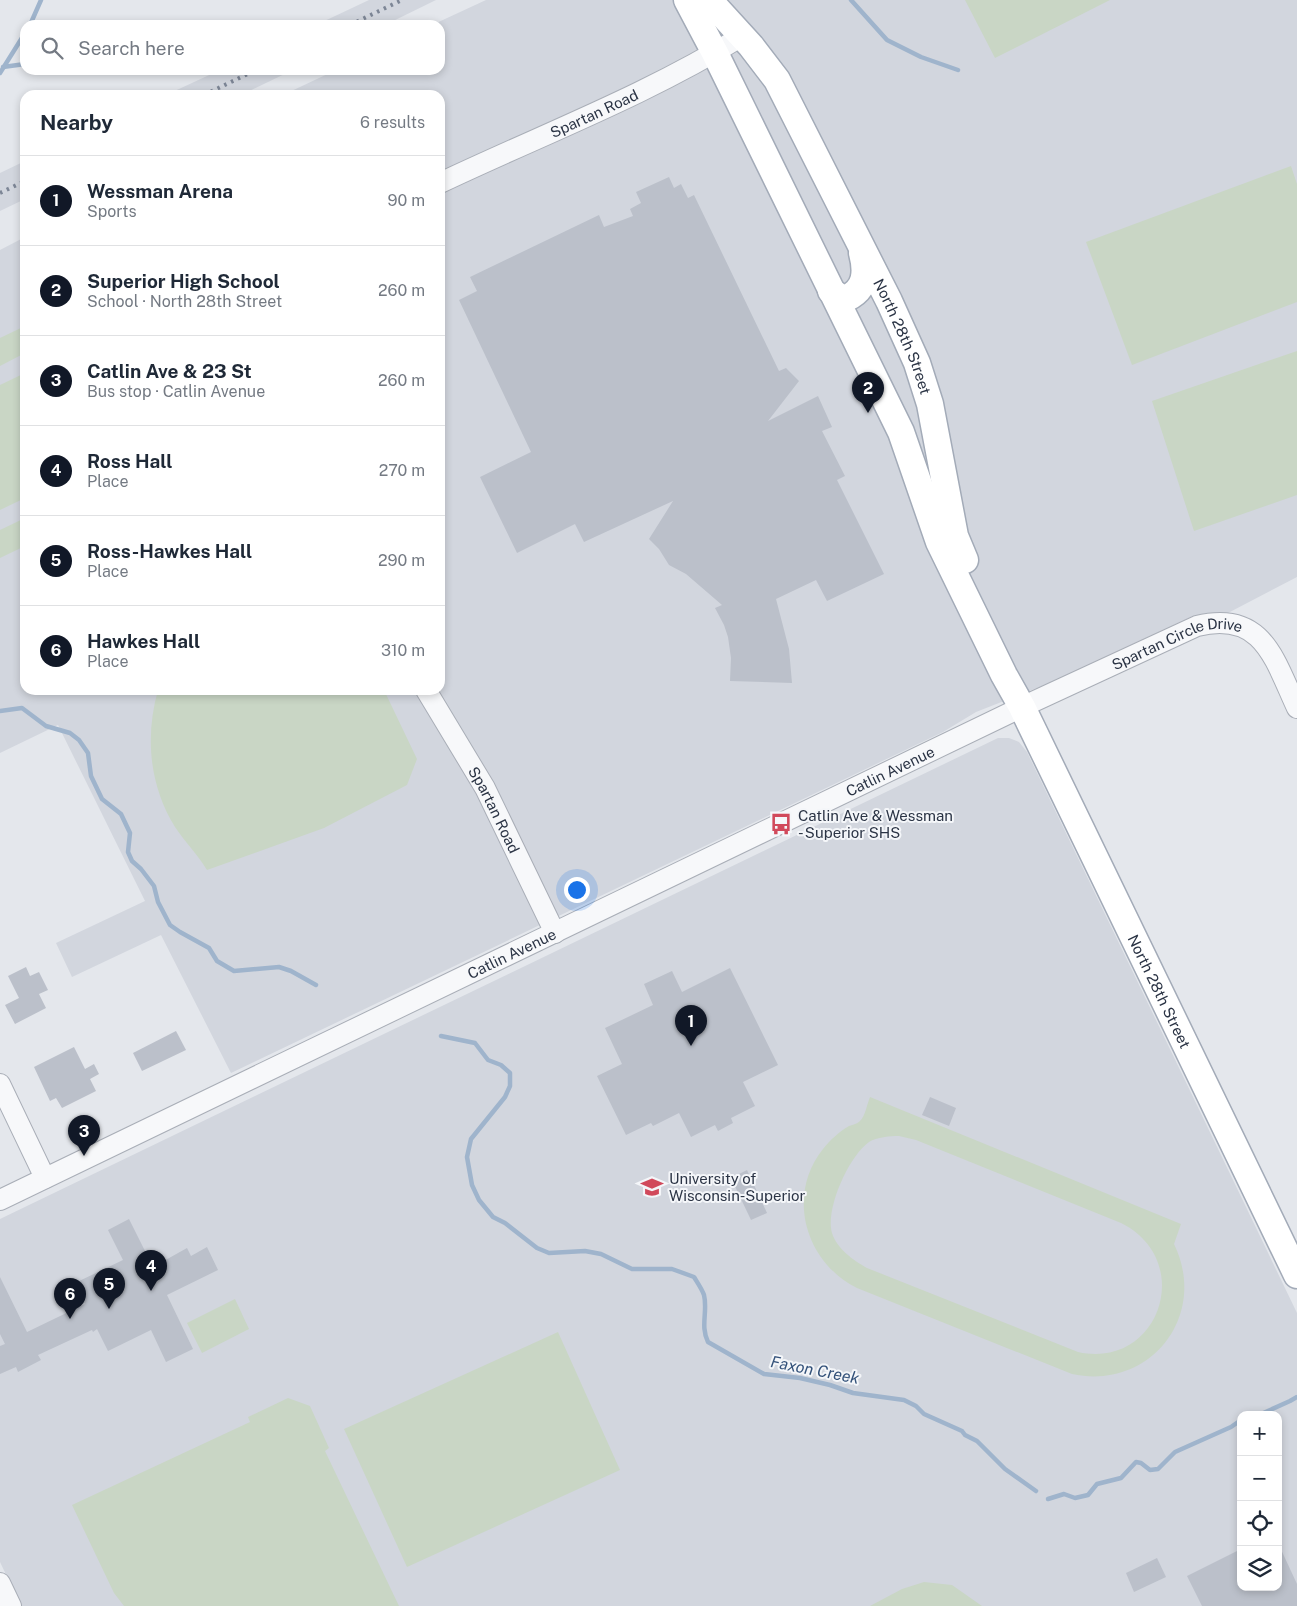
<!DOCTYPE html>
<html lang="en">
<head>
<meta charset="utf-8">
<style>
  body { margin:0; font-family:"Public Sans",sans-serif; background:#f6f6f7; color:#1f2937 }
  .controls { position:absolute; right:15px; bottom:15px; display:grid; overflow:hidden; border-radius:10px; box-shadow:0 2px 8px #0003 }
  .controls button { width:45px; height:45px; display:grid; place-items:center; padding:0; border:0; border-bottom:1px solid #e0e1e3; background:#fff; color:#1f2937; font:25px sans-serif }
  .you { position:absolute; left:576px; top:889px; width:18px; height:18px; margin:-12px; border:4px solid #fff; border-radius:50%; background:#1a73e8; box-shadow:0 0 0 8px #1a73e833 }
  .badge { display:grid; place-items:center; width:32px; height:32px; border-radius:50%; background:#111827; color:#fff; font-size:16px; font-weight:700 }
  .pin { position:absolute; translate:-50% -41px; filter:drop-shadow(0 1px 2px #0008) }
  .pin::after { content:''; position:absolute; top:26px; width:18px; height:15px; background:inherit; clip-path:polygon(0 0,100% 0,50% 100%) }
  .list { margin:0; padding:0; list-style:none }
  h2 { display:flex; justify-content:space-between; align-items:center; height:65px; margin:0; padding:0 20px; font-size:21px }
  h2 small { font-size:16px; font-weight:400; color:#747a83 }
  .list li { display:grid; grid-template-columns:32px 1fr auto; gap:15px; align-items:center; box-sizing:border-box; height:90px; padding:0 20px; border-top:1px solid #e0e1e3 }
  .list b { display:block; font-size:19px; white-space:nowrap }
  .list p { margin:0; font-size:16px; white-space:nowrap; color:#747a83 }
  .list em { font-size:16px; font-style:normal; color:#747a83 }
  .icon { flex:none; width:28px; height:28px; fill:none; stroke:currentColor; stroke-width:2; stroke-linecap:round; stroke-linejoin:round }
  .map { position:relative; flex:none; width:1297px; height:1606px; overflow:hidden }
  .search { position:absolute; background:#fff; box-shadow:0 2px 8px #0003; left:20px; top:20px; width:425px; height:55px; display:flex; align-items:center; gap:12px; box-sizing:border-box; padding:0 18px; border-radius:15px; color:#747a83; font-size:19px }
  .panel { position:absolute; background:#fff; box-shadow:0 2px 8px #0003; left:20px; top:90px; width:425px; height:605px; border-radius:15px }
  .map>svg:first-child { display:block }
  .built { fill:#d2d6de; fill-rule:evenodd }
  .green { fill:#c9d6c5; fill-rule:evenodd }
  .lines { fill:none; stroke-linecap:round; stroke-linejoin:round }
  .stream { stroke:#9fb4cc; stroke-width:4.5 }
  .building { fill:#bbc0ca }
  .minor-casing { stroke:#a9aeb7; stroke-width:22 }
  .major-casing { stroke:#a3abb8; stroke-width:29 }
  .minor { stroke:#f7f8fa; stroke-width:20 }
  .major { stroke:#fff; stroke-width:26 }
  .rail { stroke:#7d8696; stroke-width:4; stroke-dasharray:2.5 5; stroke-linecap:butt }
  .labels { text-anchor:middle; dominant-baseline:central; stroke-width:4; stroke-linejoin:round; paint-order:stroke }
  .street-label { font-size:15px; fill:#2b3445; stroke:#f4f6f9 }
  .poi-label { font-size:15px; fill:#2b3445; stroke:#f4f6f9; text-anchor:start }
  .water-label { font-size:16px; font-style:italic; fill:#34527a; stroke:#f4f6f9 }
</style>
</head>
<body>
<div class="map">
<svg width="1297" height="1606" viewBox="0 0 1297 1606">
  <rect width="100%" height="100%" fill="#e4e7ec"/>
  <g class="built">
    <polygon points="369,0 436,0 385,25 316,25"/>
    <polygon points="486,0 1297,0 1297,577 1228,613 1207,613 1193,616 1052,682 976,712 943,732 231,1073 161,935 72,977 56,943 145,901 58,725 0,753 0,250 25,237 25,690 440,690 440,95 283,95 336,70 440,70 440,25 432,25"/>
    <polygon points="220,70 293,70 241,95 166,95"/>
    <polygon points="25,161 25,199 0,211 0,173"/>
    <path d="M998,738H1009L1019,742L1027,752L1297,1313V1606H21L0,1562V1219ZM1241,1415H1278V1587H1241Z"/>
  </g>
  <g class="green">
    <polygon points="965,0 1110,0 995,58"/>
    <polygon points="1291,166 1297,184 1297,302 1132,365 1086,242"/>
    <polygon points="25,326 25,353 0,366 0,338"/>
    <polygon points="1297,351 1297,495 1194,531 1152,401"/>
    <polygon points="25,373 25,498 0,510 0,385"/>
    <polygon points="25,518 25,546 0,558 0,530"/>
    <path d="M158,690H384L417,759L407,785L324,828L207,870C198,855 185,842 175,827C149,785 145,736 158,690Z"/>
    <path d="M870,1097L1181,1224L1174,1244C1209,1316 1150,1391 1072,1374L857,1288C805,1262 786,1195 823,1149C830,1140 839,1132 849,1126C852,1125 857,1124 860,1121C865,1117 867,1104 870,1097ZM899,1136L916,1140L1121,1223C1196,1260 1160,1370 1078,1352L867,1268C853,1260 837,1249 832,1233C825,1209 849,1156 869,1142C877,1137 890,1136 899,1136Z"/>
    <polygon points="235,1299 249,1329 202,1353 187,1323"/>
    <polygon points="558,1332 620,1470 407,1567 344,1429"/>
    <polygon points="288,1398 310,1406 329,1448 325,1451 399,1606 124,1606 114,1593 72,1505 250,1422 248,1417"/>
    <polygon points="924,1582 952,1585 982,1606 870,1606 902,1589"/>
  </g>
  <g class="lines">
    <g class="stream">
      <polyline points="851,0 887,40 921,57 958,70"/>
      <polyline points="30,25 41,0"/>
      <polyline points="3,67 25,64"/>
      <polyline points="0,73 25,33"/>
      <polyline points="0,711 22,708 46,726 70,733 79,740 88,753 91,776 102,799 121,814 130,833 128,852 132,861 141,869 154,886 158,902 170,925 180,932 209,948 217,961 234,971 279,967 291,971 316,985"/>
      <path d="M441,1036L475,1043L488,1060L501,1065L510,1073V1086L505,1097L471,1139L467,1157L472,1185L479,1200L493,1217L505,1223L537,1248L549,1253L585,1251L601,1254L632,1269H672L694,1277C697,1282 702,1289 704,1295C708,1311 700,1326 708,1342L764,1374L800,1378L830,1385L853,1393L904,1400L916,1406L924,1414L962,1431L965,1435L977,1441L1005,1469L1036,1491"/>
      <polyline points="1259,1415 1290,1401 1297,1397"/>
      <polyline points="1048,1499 1064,1494 1075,1498 1088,1495 1097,1484 1121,1478 1136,1462 1141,1463 1150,1470 1158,1469 1175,1452 1231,1427 1241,1420"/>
    </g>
  </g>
  <g class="building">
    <polygon points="669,177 674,188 681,184 688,198 694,195 779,371 786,368 799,381 768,421 818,396 832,427 822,431 845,476 837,480 884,574 827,601 816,580 776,599 789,649 792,683 730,681 731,658 728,637 724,625 715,608 722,605 686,574 669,565 659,549 649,539 673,501 584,542 575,524 517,553 480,477 531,452 459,300 477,291 470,277 599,215 604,227 633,216 630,209 641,203 636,192"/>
    <polygon points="26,967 30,976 39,972 48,990 39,994 46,1008 15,1024 5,1005 19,998 8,976"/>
    <polygon points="730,968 778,1065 743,1082 755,1106 731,1118 733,1123 718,1131 715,1125 691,1137 679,1113 653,1126 651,1123 626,1135 597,1076 622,1064 605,1028 653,1005 644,984 672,971 682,992"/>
    <polygon points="176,1031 186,1050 142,1071 133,1053"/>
    <polygon points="74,1047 85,1069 94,1064 99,1074 90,1079 96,1091 62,1108 56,1098 50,1101 34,1067"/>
    <polygon points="930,1097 956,1108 949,1126 922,1115"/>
    <polygon points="747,1170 767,1213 751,1220 731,1178"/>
    <polygon points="129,1219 153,1267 187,1248 191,1256 207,1247 218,1270 167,1295 193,1349 166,1362 151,1330 108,1351 97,1329 93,1332 92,1330 38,1355 41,1360 18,1372 16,1367 0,1374 0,1346 5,1344 0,1334 0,1277 27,1332 85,1304 75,1283 123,1260 108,1230"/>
    <polygon points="1278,1543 1297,1584 1297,1606 1202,1606 1187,1576 1241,1549 1241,1587 1278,1587"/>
    <polygon points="1157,1558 1166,1577 1134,1592 1126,1573"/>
  </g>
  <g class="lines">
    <g class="minor-casing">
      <g id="minor">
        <path id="s1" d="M440,183C541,135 647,95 742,36"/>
        <path id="s2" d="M426,690L485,788L555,933"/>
        <polyline points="0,1084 45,1178"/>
        <path id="s3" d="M0,1200L1022,707L1197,626C1263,610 1274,659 1297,708"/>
        <polyline points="0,1583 11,1606"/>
      </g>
    </g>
    <g class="major-casing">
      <g id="major">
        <path id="s4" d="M687,0L715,53L901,432L939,542L1004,675L1022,707L1297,1275"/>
        <path id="s5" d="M709,0L751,46L777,80L889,301L917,363L930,404L955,536L965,560"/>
        <path d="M831,291L840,297L847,298C866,289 867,272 862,253"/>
      </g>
    </g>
    <use href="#minor" class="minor"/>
    <use href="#major" class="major"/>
    <g class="rail">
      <polyline points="350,25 402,0"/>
      <polyline points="204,95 256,70"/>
      <polyline points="0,193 25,181"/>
    </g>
  </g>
  <defs>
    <g id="bus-bare" transform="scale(1.725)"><path d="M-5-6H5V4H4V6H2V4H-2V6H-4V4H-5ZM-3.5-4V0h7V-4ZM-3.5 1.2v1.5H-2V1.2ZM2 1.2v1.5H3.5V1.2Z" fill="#d1495b" stroke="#f4f6f9" stroke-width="2.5" paint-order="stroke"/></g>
    <g id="university-bare" transform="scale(1.725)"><path d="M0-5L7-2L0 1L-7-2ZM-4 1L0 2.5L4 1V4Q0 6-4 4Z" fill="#d1495b" stroke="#f4f6f9" stroke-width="2.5" paint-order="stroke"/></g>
  </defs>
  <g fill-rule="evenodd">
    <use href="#bus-bare" x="781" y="824"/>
    <use href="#university-bare" x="652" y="1187"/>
  </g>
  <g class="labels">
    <g class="street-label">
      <text stroke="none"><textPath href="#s1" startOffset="169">Spartan Road</textPath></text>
      <text stroke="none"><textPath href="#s5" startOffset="391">North 28th Street</textPath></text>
      <text stroke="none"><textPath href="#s3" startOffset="1304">Spartan Circle Drive</textPath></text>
      <text stroke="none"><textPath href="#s3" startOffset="988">Catlin Avenue</textPath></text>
      <text stroke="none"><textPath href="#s2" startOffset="138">Spartan Road</textPath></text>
      <text stroke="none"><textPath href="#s3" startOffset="568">Catlin Avenue</textPath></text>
      <text stroke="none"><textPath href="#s4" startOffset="1099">North 28th Street</textPath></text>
    </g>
    <g class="poi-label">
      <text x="798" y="815">Catlin Ave &amp; Wessman<tspan x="798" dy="17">- Superior SHS</tspan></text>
      <text x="669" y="1178">University of<tspan x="669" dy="17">Wisconsin-Superior</tspan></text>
    </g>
    <g class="water-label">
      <text transform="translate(815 1370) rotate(11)">Faxon Creek</text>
    </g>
  </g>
</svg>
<div class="controls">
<button>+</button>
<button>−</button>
<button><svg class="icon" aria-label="locate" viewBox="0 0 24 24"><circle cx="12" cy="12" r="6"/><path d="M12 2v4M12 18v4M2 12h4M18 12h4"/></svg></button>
<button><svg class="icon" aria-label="layers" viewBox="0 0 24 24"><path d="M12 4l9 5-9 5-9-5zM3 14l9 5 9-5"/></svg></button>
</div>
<div class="you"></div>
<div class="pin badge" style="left:691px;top:1046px">1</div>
<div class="pin badge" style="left:868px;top:413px">2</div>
<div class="pin badge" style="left:84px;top:1156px">3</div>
<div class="pin badge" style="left:151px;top:1291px">4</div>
<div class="pin badge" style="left:109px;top:1309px">5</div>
<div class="pin badge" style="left:70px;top:1319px">6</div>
<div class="search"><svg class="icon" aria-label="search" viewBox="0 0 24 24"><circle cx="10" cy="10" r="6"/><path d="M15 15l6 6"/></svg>Search here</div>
<section class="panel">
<h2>Nearby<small>6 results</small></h2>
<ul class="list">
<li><span class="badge">1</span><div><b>Wessman Arena</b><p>Sports</p></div><em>90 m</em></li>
<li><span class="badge">2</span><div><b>Superior High School</b><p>School · North 28th Street</p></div><em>260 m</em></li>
<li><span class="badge">3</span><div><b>Catlin Ave &amp; 23 St</b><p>Bus stop · Catlin Avenue</p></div><em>260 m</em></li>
<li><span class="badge">4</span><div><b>Ross Hall</b><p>Place</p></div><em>270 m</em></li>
<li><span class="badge">5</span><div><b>Ross-Hawkes Hall</b><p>Place</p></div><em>290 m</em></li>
<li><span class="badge">6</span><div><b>Hawkes Hall</b><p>Place</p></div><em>310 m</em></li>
</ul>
</section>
</div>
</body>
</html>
